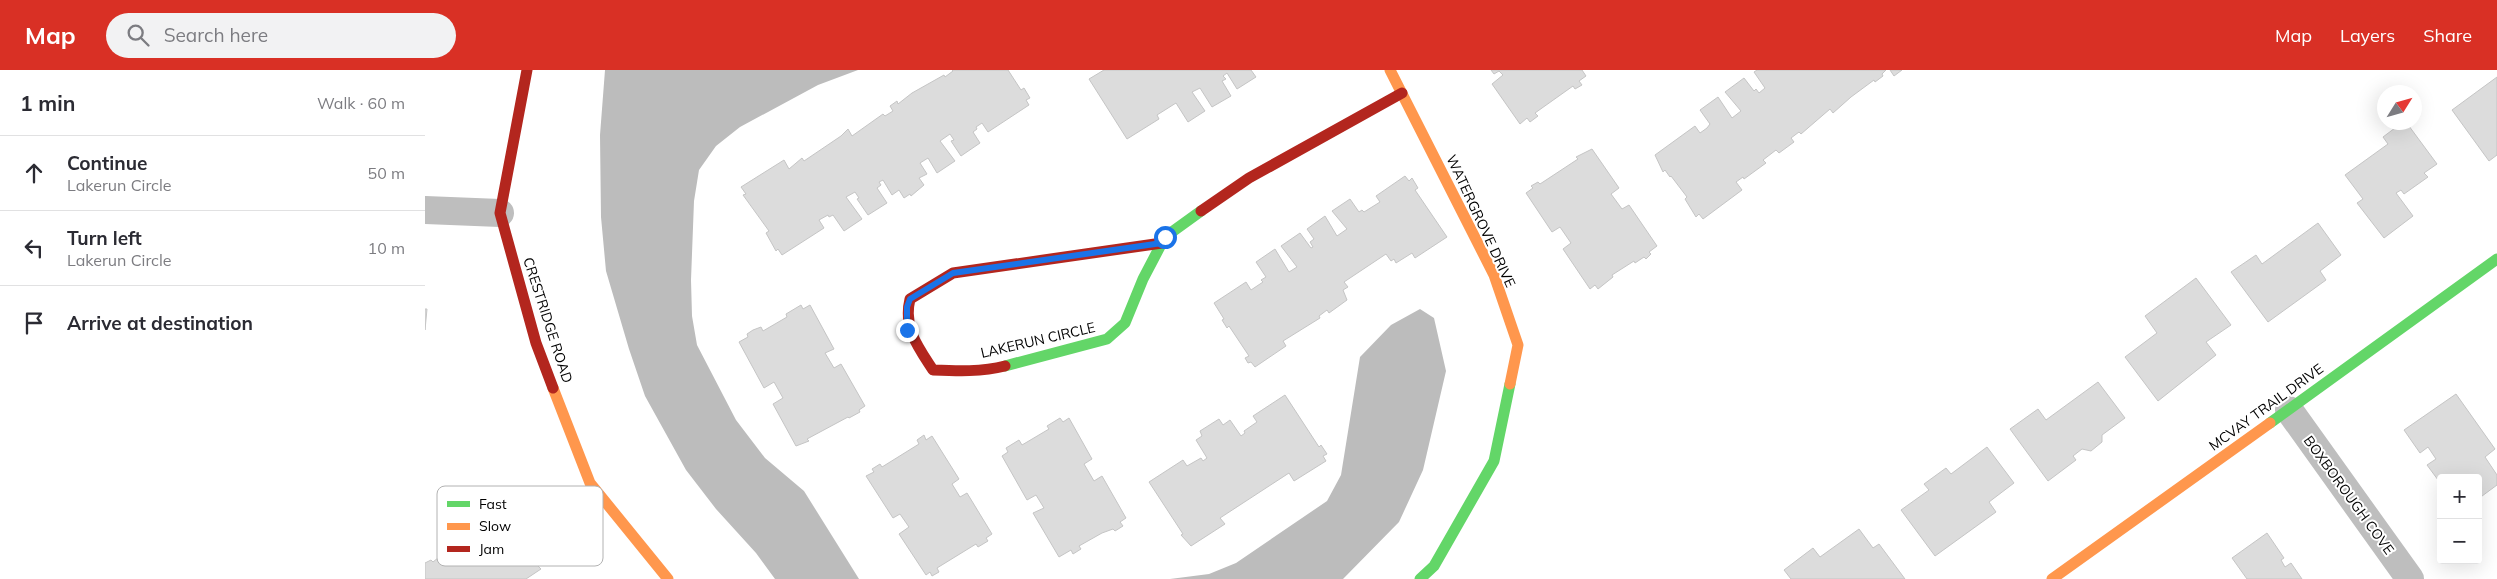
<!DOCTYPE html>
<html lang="en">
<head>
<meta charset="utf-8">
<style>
  body { margin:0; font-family:Mulish,sans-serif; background:#f2f2f3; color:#2b2b33 }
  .controls { position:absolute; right:15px; bottom:15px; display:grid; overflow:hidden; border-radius:5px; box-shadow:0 5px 20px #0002 }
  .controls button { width:45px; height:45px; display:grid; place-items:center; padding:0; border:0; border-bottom:1px solid #e1e1e2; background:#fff; color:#2b2b33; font:25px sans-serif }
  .compass { position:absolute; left:1952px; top:15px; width:45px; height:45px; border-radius:50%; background:#fff; box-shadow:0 5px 20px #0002; rotate:53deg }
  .stop { position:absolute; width:15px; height:15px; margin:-11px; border:4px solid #1a73e8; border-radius:50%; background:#fff }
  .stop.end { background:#1a73e8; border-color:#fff; box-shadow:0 1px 5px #0008 }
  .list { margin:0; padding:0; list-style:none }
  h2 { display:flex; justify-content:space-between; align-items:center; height:65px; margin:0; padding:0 20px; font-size:21px }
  h2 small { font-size:16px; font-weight:400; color:#7c7c81 }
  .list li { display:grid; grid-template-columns:32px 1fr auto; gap:15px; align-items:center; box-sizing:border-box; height:75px; padding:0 20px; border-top:1px solid #e1e1e2 }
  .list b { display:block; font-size:19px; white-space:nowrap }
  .list p { margin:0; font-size:16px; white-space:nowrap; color:#7c7c81 }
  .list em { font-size:16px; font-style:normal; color:#7c7c81 }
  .icon { flex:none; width:28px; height:28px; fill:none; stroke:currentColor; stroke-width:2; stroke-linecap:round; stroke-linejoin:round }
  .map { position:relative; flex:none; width:2072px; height:509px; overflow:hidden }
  header { display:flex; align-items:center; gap:30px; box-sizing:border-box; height:70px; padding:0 25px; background:#d93025; color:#fff }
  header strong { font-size:24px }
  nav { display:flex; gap:28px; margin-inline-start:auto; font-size:18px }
  .search { width:350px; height:45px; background:#f2f2f3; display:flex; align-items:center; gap:12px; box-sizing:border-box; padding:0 18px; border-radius:28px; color:#7c7c81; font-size:19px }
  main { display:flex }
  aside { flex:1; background:#fff }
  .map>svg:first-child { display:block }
  .water { fill:#bcbcbc }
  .building { fill:#dcdcdc; stroke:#c5c5c5 }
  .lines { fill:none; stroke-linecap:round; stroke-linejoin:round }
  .street { stroke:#bebebe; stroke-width:28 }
  .fast { stroke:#63d668; stroke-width:11 }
  .slow { stroke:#ff974d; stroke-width:11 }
  .jam { stroke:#b3261e; stroke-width:11 }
  .route { stroke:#1a73e8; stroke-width:6 }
  .labels { text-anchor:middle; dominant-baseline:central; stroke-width:4; stroke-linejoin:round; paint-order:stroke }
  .street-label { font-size:14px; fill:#000; stroke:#fff }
  .key { fill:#fff; stroke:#b2b2b2; stroke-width:1 }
  .key-label { font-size:14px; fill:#000 }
</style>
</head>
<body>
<header>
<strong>Map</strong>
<div class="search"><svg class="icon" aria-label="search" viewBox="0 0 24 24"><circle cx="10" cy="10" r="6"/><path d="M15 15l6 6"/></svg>Search here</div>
<nav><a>Map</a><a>Layers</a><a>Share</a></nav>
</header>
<main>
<aside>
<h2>1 min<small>Walk · 60 m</small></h2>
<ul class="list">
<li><svg class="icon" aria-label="ahead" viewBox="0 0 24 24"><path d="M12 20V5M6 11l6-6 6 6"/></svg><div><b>Continue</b><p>Lakerun Circle</p></div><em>50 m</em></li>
<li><svg class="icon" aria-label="left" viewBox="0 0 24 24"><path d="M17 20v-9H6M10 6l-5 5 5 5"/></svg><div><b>Turn left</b><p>Lakerun Circle</p></div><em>10 m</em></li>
<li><svg class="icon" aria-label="arrive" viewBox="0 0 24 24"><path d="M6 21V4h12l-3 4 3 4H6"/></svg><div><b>Arrive at destination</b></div></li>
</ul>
</aside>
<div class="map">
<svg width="2072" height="509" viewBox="0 0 2072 509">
  <rect width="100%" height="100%" fill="#fff"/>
  <g class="water">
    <polygon points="180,0 433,0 393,15 315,57 291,76 274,100 269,131 266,210 267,246 272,275 311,350 340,388 379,421 434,509 350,509 331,483 291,439 261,400 220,326 204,279 181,201 176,147 175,65"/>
    <polygon points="995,239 1009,248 1021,301 998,400 974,452 918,509 745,509 784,504 811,493 902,431 916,405 935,287 966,255"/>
  </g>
  <g class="building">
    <polygon points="527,0 583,0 596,20 599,18 605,28 601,30 604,35 563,62 557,53 551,57 552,59 548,62 555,73 536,86 526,71 529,70 525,64 515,71 530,91 512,103 503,88 495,93 502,104 494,108 499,115 486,126 485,124 479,128 474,120 467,125 458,110 454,112 456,115 452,118 462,133 443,145 432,129 434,128 430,122 421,127 437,149 419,161 408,145 404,147 403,145 394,150 399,158 357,185 353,179 351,181 341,163 344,161 318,125 321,124 316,117 359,90 364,99 377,88 379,91 416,66 423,59 427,66 458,44 460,46 468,41 465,36 472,31 473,34 487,23 519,5 520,7 528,1"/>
    <polygon points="679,0 826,0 831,7 812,19 802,3 798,6 801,9 797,11 806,26 787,37 775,18 767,22 780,41 763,52 751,33 732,45 734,49 702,69 664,9"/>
    <polygon points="1066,0 1157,0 1161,6 1154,11 1157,15 1150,19 1148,16 1110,43 1113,46 1105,52 1102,48 1095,54 1067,14 1078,5 1074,1 1069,4"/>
    <polygon points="1332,0 1461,0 1457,4 1458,6 1450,12 1449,10 1426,27 1408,43 1405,39 1376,64 1374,62 1366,68 1369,72 1354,83 1351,80 1338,90 1341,93 1319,109 1318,107 1311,112 1317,120 1278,149 1274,144 1271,147 1260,129 1262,127 1246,106 1245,107 1240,100 1238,102 1230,85 1270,56 1275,63 1282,58 1285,54 1275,40 1293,27 1307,48 1316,41 1300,22 1319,8 1329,21 1331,19 1334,23 1340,18 1329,2"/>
    <polygon points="1465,0 1477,0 1469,6"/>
    <polygon points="2072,7 2072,85 2064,91 2027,40"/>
    <polygon points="1978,52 1981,52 2012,94 1999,103 2003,107 1979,124 1976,120 1971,123 1988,146 1959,168 1932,133 1938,129 1920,105 1963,74 1958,67"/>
    <polygon points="1167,79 1194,118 1186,124 1197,139 1204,135 1232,176 1224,182 1226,184 1221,189 1219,187 1210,193 1209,191 1187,205 1188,207 1173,219 1170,215 1165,219 1138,179 1146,173 1135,157 1127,162 1101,123 1108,118 1106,116 1113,112 1115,114 1153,89 1151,87"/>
    <polygon points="980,106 984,111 987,108 993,118 990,120 1022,167 990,188 987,183 971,193 969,189 966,191 961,184 919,212 923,217 918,220 922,230 904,243 902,240 894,246 895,248 858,271 861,276 830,297 826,292 823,293 820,288 824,286 804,256 802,258 797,250 799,249 789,233 821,212 826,220 838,212 836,210 841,207 831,192 850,179 864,202 872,197 856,176 875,163 886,178 888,177 885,172 889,169 882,159 900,146 912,166 922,159 907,141 925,129 934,142 937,140 939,142 955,132 951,126"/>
    <polygon points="1893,153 1916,185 1895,201 1901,210 1843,252 1806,202 1831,185 1837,194"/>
    <polygon points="1771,208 1806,255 1781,272 1791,285 1733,331 1700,287 1732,263 1720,246"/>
    <polygon points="376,235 378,239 385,235 409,279 400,283 409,298 416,294 440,336 434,340 435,342 424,348 423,347 382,369 384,371 371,376 348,334 358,328 349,312 339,318 314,272 323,267 322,264 328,260 336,257 338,261 362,247 361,244"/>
    <polygon points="0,239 2,239 0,260"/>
    <polygon points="1673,312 1700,348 1677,365 1677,372 1666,381 1657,379 1648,386 1651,390 1623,411 1585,359 1613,339 1621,350"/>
    <polygon points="2031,324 2070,379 2060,387 2072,405 2072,415 2053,429 2053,408 2016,408 2016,414 2002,395 2011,389 2003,377 1995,383 1979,360"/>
    <polygon points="860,325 894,377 896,375 902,384 898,386 901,391 869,411 864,403 795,448 800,454 766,476 756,465 758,464 724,412 758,390 762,396 776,388 778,391 782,388 771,370 777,366 775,361 794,349 798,355 805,350 816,366 820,363 819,361 832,352 828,346"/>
    <polygon points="635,348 638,352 644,348 667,389 659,394 669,411 677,406 701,448 695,452 698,456 690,461 688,459 677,463 654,476 656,479 648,484 646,480 634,487 608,443 619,438 611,425 602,430 577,386 583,382 581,378 594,370 597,375 624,359 622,356"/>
    <polygon points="499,365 501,370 507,366 534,409 527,414 535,427 542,423 567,464 561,468 563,471 553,477 551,474 512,498 514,502 507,506 505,502 501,505 474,464 484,457 475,444 468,448 441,406 449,402 447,399 455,394 457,397 494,374 492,370"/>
    <polygon points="1562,377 1589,413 1564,432 1571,442 1510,486 1476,440 1504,420 1499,414 1521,398 1526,404"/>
    <polygon points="75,435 86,446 83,448 108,487 111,485 116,494 113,496 116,499 101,509 0,509 0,493 6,490 8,492 25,478 27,481 37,474 34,471 49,461 45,455"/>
    <polygon points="1434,459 1448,478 1454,474 1480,509 1366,509 1359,500 1388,478 1395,487"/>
    <polygon points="1842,463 1859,488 1856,490 1860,497 1866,493 1877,509 1822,509 1807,488"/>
  </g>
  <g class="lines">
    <g class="street">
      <polyline points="0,140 75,143"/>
      <polyline points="1864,340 1985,509"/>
    </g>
    <g class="fast">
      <polyline points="580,296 682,269 700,253 718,209 740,167 776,141"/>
      <polyline points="1845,353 2072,189"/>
      <polyline points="995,509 1009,496 1069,391 1085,314"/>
    </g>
    <g class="slow">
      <polyline points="965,0 1069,205 1093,275 1085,314"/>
      <polyline points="128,318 165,413 243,509"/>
      <polyline points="1627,509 1845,353"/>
    </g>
    <g class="jam">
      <polyline points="102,0 75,143 111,273 128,318"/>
      <polyline points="776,141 824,108 977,23"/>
      <path d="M580,296C557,302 532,301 508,300C493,277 478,258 485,229L528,203L737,173"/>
    </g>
  </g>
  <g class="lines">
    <polyline class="route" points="482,260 482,237 485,229 528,203 737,173 740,167"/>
  </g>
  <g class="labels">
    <g class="street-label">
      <text transform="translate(1056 151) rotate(65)">WATERGROVE DRIVE</text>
      <text transform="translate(123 250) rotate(72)">CRESTRIDGE ROAD</text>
      <text transform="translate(613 270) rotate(-13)">LAKERUN CIRCLE</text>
      <text transform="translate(1841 337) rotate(-36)">MCVAY TRAIL DRIVE</text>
      <text transform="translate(1924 425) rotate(54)">BOXBOROUGH COVE</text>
    </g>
  </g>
  <rect x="12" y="416" width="166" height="80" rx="8" class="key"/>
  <rect x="22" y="431" width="23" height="6" fill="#63d668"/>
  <rect x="22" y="453" width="23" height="7" fill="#ff974d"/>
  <rect x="22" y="476" width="23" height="6" fill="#b3261e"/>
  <g class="key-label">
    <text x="54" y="439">Fast</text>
    <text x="54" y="461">Slow</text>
    <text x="54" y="484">Jam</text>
  </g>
</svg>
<div class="controls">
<button>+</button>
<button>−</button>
</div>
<svg class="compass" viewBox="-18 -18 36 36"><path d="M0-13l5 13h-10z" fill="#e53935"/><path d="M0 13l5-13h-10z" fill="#7c7c81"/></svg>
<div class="stop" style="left:740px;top:167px"></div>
<div class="stop end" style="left:482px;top:260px"></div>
</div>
</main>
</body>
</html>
